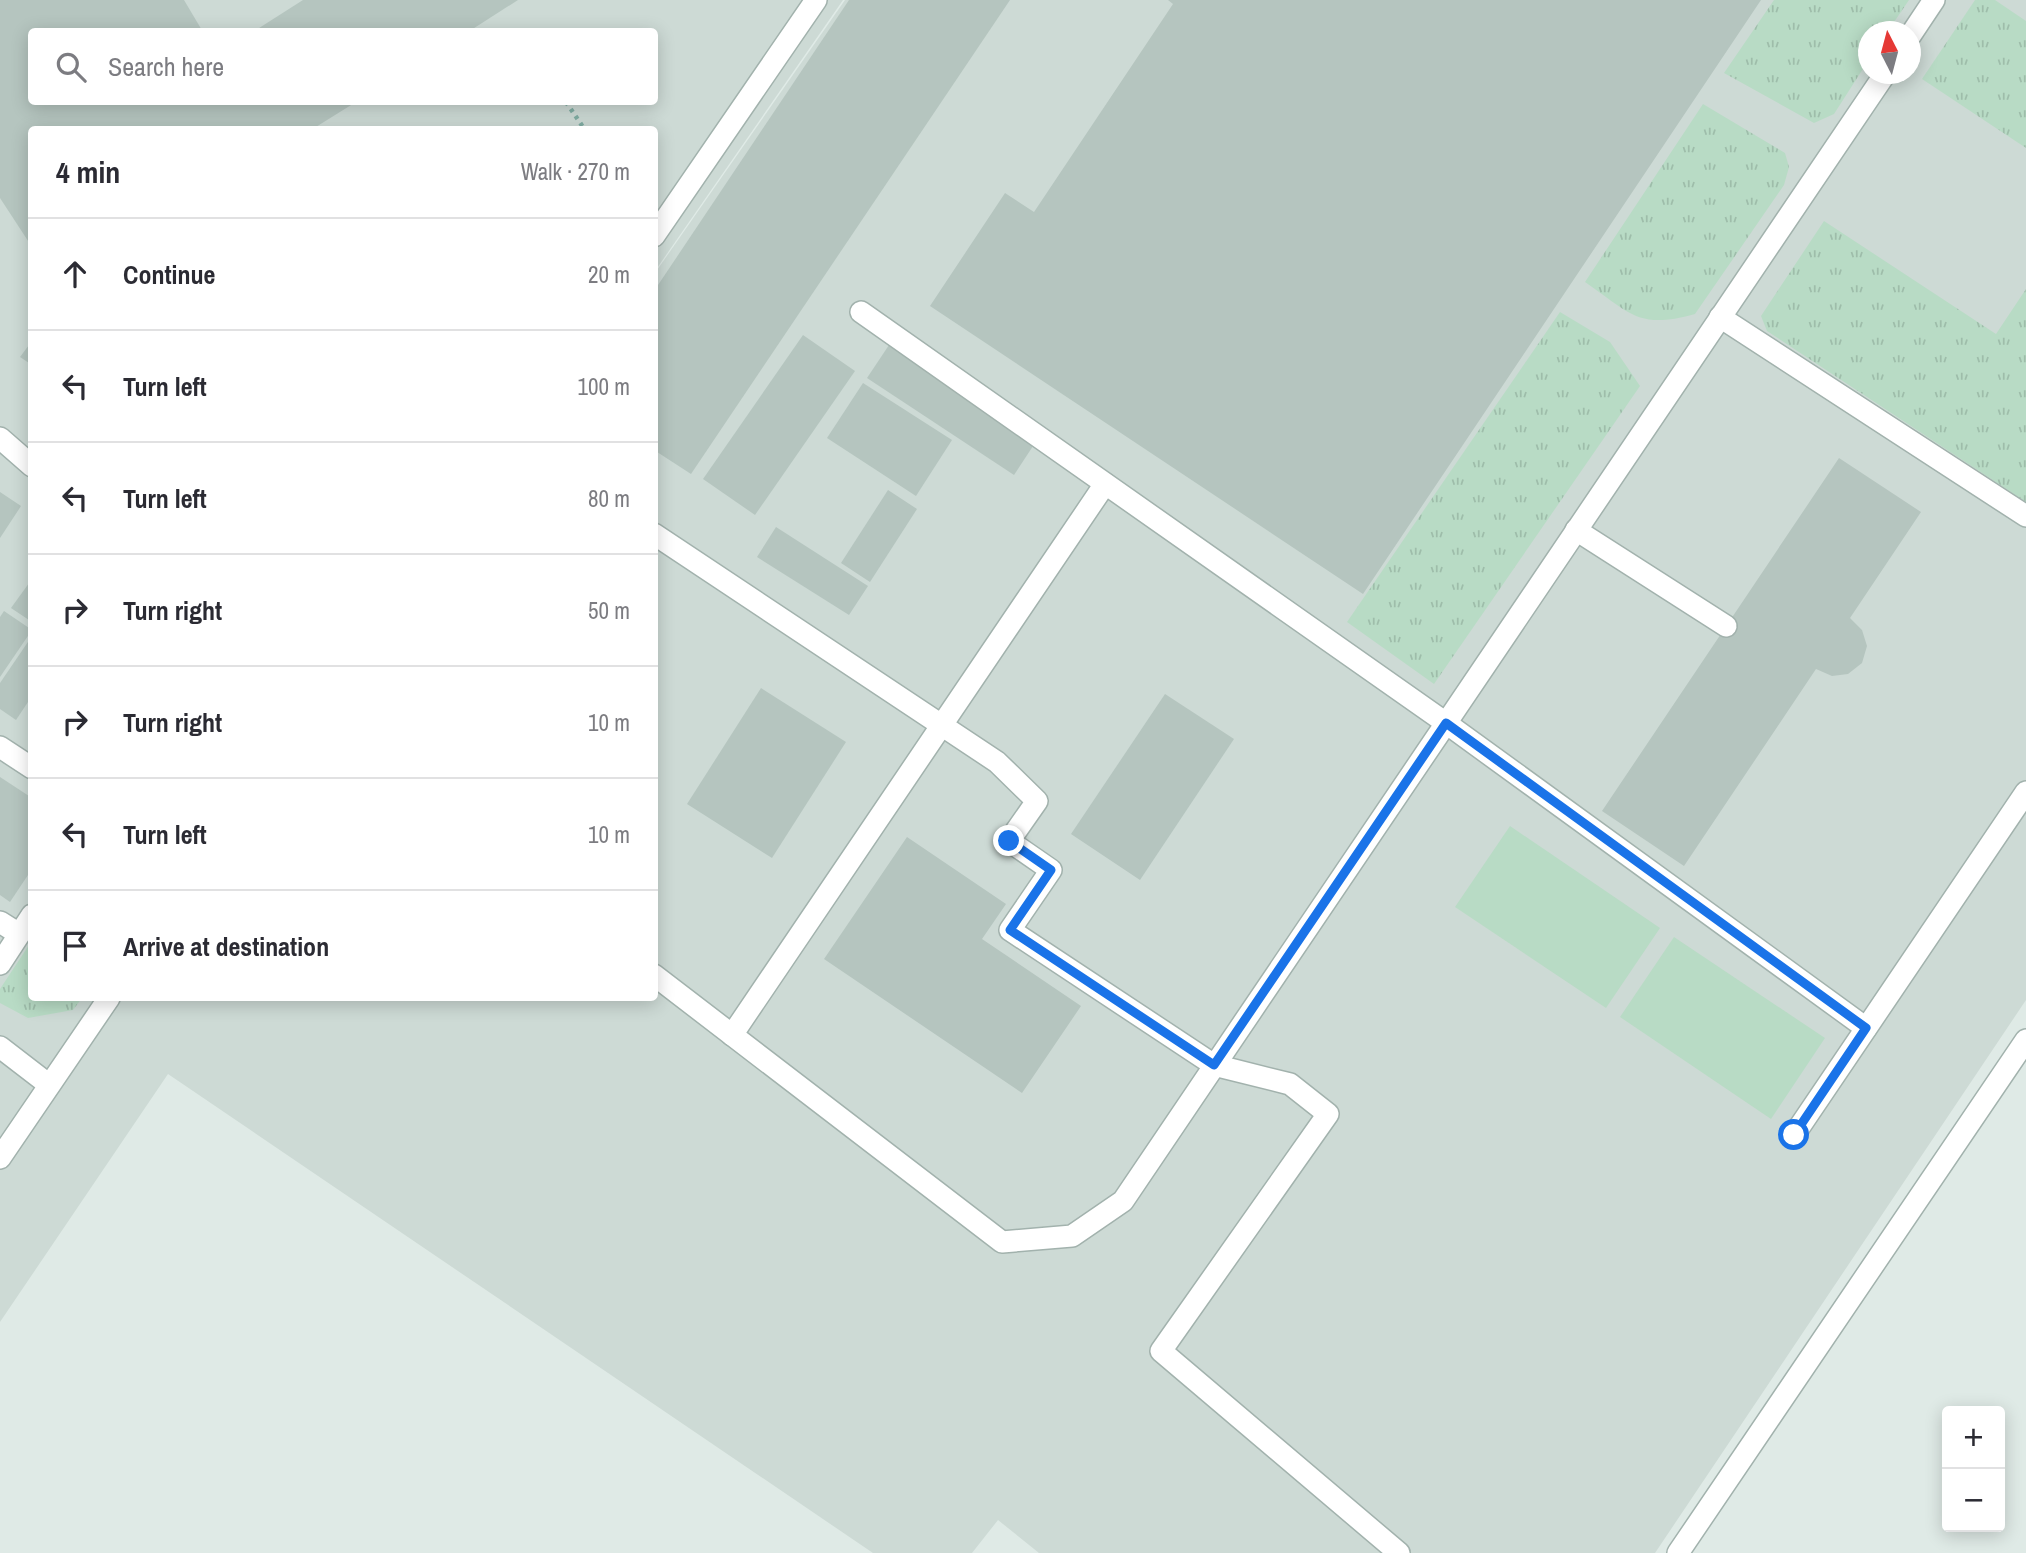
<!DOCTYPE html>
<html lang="en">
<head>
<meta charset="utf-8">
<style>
  body { margin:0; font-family:"Archivo Narrow",sans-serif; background:#f7f7f7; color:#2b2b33 }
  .controls { position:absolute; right:21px; bottom:21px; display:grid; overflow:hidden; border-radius:7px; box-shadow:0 4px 18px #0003 }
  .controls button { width:63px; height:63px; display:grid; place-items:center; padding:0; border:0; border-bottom:2px solid #e1e1e2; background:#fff; color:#2b2b33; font:35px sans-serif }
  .compass { position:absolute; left:1858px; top:21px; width:63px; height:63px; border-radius:50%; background:#fff; box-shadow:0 4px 18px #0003; rotate:354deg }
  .stop { position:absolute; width:21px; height:21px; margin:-16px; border:5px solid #1a73e8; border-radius:50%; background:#fff }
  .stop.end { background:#1a73e8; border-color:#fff; box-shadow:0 2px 7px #0008 }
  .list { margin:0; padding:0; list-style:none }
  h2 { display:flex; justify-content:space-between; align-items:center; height:91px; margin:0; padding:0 28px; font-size:30px }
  h2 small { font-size:23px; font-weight:400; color:#7c7c81 }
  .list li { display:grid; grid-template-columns:46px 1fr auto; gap:21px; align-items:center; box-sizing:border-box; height:112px; padding:0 28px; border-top:2px solid #e1e1e2 }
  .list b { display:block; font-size:26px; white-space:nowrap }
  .list em { font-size:23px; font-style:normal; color:#7c7c81 }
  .icon { flex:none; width:38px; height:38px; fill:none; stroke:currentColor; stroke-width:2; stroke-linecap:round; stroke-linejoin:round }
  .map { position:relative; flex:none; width:2026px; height:1553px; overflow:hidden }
  .search { position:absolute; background:#fff; box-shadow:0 4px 18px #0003; left:28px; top:28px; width:630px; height:77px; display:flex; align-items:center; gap:18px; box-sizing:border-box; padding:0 24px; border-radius:7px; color:#7c7c81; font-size:26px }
  .panel { position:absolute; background:#fff; box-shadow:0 4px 18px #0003; left:28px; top:126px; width:630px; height:875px; border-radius:7px }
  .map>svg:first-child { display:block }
  .built { fill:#cddad5; fill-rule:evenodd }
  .grass { fill:url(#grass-tufts) }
  .pitch { fill:#b8dbc5 }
  .building { fill:#b5c5bf }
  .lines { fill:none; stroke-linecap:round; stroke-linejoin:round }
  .minor-casing { stroke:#a2b2ad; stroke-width:24 }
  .path { stroke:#80ada3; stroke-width:4.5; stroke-dasharray:3.5 5; stroke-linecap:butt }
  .minor { stroke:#fff; stroke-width:21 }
  .route { stroke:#1a73e8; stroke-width:9 }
</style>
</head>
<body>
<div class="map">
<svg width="2026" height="1553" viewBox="0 0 2026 1553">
  <defs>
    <pattern id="grass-tufts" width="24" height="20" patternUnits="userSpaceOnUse" patternTransform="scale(1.75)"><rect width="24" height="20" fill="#b8dbc5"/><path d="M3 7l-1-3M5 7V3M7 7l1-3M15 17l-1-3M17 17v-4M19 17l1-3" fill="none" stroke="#9ebdaa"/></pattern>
  </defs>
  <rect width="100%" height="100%" fill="#dfeae6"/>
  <path class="built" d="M0,0H843L655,271L654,130H32V998H654L655,273L845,0H2026V1000L1655,1553H1039L998,1520L972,1553H873L168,1074L0,1322ZM32,32H654V102H32ZM1868,32H1910V74H1868Z"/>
  <g class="grass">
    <polygon points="1774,0 1909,0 1888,31 1868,32 1868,61 1834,114 1814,123 1724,73"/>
    <polygon points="1975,0 1995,0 2026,21 2026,148 1922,79"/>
    <path d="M1703,104L1785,153L1789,167L1784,185L1695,314C1638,330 1630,313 1585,282Z"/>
    <polygon points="1824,221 1996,334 2026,289 2026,502 1767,331 1761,316"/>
    <polygon points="1560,312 1610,342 1640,386 1434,684 1347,622"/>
    <polygon points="31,942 32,998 82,998 73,1010 28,1018 0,1003 0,989"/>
  </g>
  <g class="pitch">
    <polygon points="1510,826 1660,928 1606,1008 1455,907"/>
    <polygon points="1674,937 1825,1038 1771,1119 1620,1017"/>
  </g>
  <g class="building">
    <polygon points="0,0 184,0 203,32 32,32 32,102 356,102 311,130 32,130 32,247 0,198"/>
    <polygon points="303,0 518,0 468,32 253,32"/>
    <polygon points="849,0 1010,0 691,474 654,450 654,291"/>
    <polygon points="1168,0 1761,0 1363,594 930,306 1005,193 1034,212 1173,4"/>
    <polygon points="803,335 855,371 755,515 703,479"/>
    <polygon points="32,341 32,365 20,357"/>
    <polygon points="889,345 1035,443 1014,475 867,378"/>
    <polygon points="863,383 952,440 916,496 827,438"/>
    <polygon points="1839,458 1921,512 1850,618 1862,630 1867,646 1862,663 1848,674 1832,676 1816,669 1684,866 1602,811"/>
    <polygon points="888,490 917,509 870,582 841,563"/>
    <polygon points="0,492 21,506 0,538"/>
    <polygon points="776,527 868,586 849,615 757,557"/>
    <polygon points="32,579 32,622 11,608"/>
    <polygon points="4,611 32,630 0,677 0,617"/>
    <polygon points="32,636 32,696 16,720 0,709 0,683"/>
    <polygon points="761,688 846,742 772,858 687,804"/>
    <polygon points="1165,694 1234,739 1140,880 1071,834"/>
    <polygon points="0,777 32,798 32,869 10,902 0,895"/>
    <polygon points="907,837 1006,904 982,939 1081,1006 1022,1093 824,959"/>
  </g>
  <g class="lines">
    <g class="minor-casing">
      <g id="minor">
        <polyline points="1910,36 1934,0"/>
        <polyline points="654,236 816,0"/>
        <polyline points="861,312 1446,723 1866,1028"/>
        <polyline points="1720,317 2026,516"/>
        <polyline points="0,438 32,466"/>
        <polyline points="1576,530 1726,626"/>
        <polyline points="654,534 997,762 1037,801 1009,841 1051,870 1010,930 1214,1065 1290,1084 1328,1114 1161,1351 1399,1553"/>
        <polyline points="0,747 32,768"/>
        <polyline points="0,922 19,934"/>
        <polyline points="0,964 32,915"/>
        <polyline points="654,975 1002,1242 1072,1236 1123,1201 1885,74"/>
        <polyline points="732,1035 1105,484"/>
        <polyline points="0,1047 48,1084"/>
        <polyline points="1794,1135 2026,792"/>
        <polyline points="0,1158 109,998"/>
        <polyline points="1678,1553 2026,1040"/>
      </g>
    </g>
    <polyline class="path" points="566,102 585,130"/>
    <use href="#minor" class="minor"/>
  </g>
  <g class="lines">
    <polyline class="route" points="1009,841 1051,870 1010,930 1214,1065 1446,723 1866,1028 1794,1135"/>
  </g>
</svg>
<div class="controls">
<button>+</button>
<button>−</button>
</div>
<svg class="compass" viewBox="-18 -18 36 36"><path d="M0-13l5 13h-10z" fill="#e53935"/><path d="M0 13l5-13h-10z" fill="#7c7c81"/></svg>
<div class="stop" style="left:1794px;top:1135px"></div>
<div class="stop end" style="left:1009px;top:841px"></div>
<div class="search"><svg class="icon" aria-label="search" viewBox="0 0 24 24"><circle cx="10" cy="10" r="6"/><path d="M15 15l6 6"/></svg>Search here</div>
<section class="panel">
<h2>4 min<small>Walk · 270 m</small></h2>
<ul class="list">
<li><svg class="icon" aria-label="ahead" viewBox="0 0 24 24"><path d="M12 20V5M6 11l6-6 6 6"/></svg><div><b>Continue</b></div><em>20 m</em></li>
<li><svg class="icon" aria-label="left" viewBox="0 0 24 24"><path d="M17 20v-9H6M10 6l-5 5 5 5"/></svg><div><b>Turn left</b></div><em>100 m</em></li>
<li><svg class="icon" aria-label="left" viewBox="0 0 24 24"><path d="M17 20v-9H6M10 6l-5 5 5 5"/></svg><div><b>Turn left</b></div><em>80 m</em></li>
<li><svg class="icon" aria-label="right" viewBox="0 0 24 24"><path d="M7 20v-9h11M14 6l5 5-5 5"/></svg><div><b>Turn right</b></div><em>50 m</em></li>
<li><svg class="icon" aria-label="right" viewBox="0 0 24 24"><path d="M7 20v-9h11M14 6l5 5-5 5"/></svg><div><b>Turn right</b></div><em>10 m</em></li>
<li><svg class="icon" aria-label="left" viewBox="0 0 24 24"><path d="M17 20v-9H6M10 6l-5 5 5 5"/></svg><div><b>Turn left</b></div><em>10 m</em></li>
<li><svg class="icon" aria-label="arrive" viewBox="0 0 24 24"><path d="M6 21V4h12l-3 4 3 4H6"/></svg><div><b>Arrive at destination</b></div></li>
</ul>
</section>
</div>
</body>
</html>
